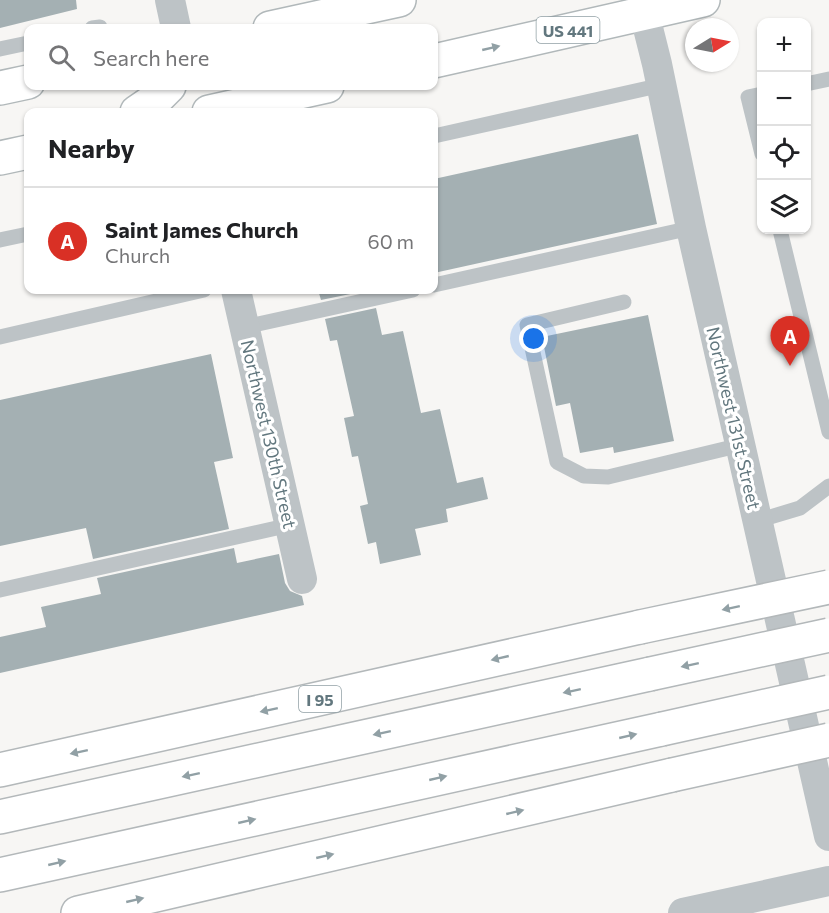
<!DOCTYPE html>
<html lang="en">
<head>
<meta charset="utf-8">
<style>
  body { margin:0; font-family:Commissioner,sans-serif; background:#f6f6f6; color:#202124 }
  .controls { position:absolute; right:18px; top:18px; display:grid; overflow:hidden; border-radius:12px; box-shadow:0 2px 4px #0004 }
  .controls button { width:54px; height:54px; display:grid; place-items:center; padding:0; border:0; border-bottom:2px solid #e0e0e0; background:#fff; color:#202124; font:30px sans-serif }
  .compass { position:absolute; left:685px; top:18px; width:54px; height:54px; border-radius:50%; background:#fff; box-shadow:0 2px 4px #0004; rotate:80deg }
  .you { position:absolute; left:534px; top:339px; width:21px; height:21px; margin:-15px; border:4px solid #fff; border-radius:50%; background:#1a73e8; box-shadow:0 0 0 9px #1a73e833 }
  .badge { display:grid; place-items:center; width:39px; height:39px; border-radius:50%; background:#d93025; color:#fff; font-size:20px; font-weight:700 }
  .pin { position:absolute; translate:-50% -50px; filter:drop-shadow(0 2px 3px #0008) }
  .pin::after { content:''; position:absolute; top:32px; width:21px; height:18px; background:inherit; clip-path:polygon(0 0,100% 0,50% 100%) }
  .list { margin:0; padding:0; list-style:none }
  h2 { display:flex; justify-content:space-between; align-items:center; height:78px; margin:0; padding:0 24px; font-size:26px }
  h2 small { font-size:20px; font-weight:400; color:#757577 }
  .list li { display:grid; grid-template-columns:39px 1fr auto; gap:18px; align-items:center; box-sizing:border-box; height:108px; padding:0 24px; border-top:2px solid #e0e0e0 }
  .list b { display:block; font-size:22px; white-space:nowrap }
  .list p { margin:0; font-size:20px; white-space:nowrap; color:#757577 }
  .list em { font-size:20px; font-style:normal; color:#757577 }
  .icon { flex:none; width:33px; height:33px; fill:none; stroke:currentColor; stroke-width:2; stroke-linecap:round; stroke-linejoin:round }
  .map { position:relative; flex:none; width:829px; height:913px; overflow:hidden }
  .search { position:absolute; background:#fff; box-shadow:0 2px 4px #0004; left:24px; top:24px; width:414px; height:66px; display:flex; align-items:center; gap:15px; box-sizing:border-box; padding:0 21px; border-radius:12px; color:#757577; font-size:22px }
  .panel { position:absolute; background:#fff; box-shadow:0 2px 4px #0004; left:24px; top:108px; width:414px; height:186px; border-radius:12px }
  .map>svg:first-child { display:block }
  .building { fill:#a4b0b3 }
  .lines { fill:none; stroke-linecap:round; stroke-linejoin:round }
  .primary-casing { stroke:#b1b8ba; stroke-width:36 }
  .highway-casing { stroke:#b3b8ba; stroke-width:36 }
  .lane { stroke:#bdc3c6; stroke-width:15 }
  .street { stroke:#bdc3c6; stroke-width:30 }
  .primary { stroke:#fff; stroke-width:33 }
  .highway { stroke:#fff; stroke-width:33 }
  .highway-bridge-casing { stroke:#b3b8ba; stroke-width:36; stroke-linecap:butt }
  .highway-bridge { stroke:#fff; stroke-width:33 }
  .oneway { fill:#91a0a5 }
  .labels { text-anchor:middle; dominant-baseline:central; stroke-width:6; stroke-linejoin:round; paint-order:stroke }
  .shield { fill:#fff; stroke:#91a0a5; stroke-width:1.5 }
  .shield-label { font-size:16px; font-weight:bold; fill:#62777e }
  .street-label { font-size:18px; fill:#62777e; stroke:#fff }
</style>
</head>
<body>
<div class="map">
<svg width="829" height="913" viewBox="0 0 829 913">
  <rect width="100%" height="100%" fill="#f7f6f4"/>
  <g class="building">
    <polygon points="0,0 76,0 77,9 0,28"/>
    <polygon points="638,134 657,224 434,273 434,179"/>
    <polygon points="318,290 370,290 321,300"/>
    <polygon points="376,308 382,335 403,331 421,413 440,409 457,483 483,477 488,499 446,509 448,522 415,529 421,555 380,564 376,542 368,544 360,506 368,504 358,456 352,457 344,418 354,416 337,340 330,341 325,319"/>
    <polygon points="648,315 674,441 614,453 613,447 580,453 570,403 556,406 542,337"/>
    <polygon points="211,354 233,458 214,462 229,529 93,559 86,528 0,546 0,400"/>
    <polygon points="234,548 237,563 279,554 285,583 290,591 302,596 304,605 0,673 0,637 46,627 41,607 101,594 97,578"/>
  </g>
  <g class="lines">
    <g class="primary-casing">
      <g id="primary">
        <polyline points="270,28 399,0"/>
        <polyline points="434,61 703,0"/>
        <polyline points="0,88 28,82"/>
        <polyline points="137,112 156,99 169,86"/>
        <polyline points="209,112 327,86"/>
        <polyline points="0,158 28,152"/>
      </g>
    </g>
    <g class="highway-casing">
      <g id="highway">
        <polyline points="0,770 640,627"/>
        <polyline points="0,817 650,674"/>
        <polyline points="0,875 662,729"/>
        <polyline points="78,913 672,775"/>
      </g>
    </g>
    <g class="lane">
      <polyline points="92,28 100,27"/>
      <polyline points="0,49 28,43"/>
      <polyline points="806,84 829,79"/>
      <polyline points="762,94 748,97 762,154"/>
      <polyline points="434,136 662,85"/>
      <polyline points="780,230 829,432"/>
      <polyline points="0,240 28,234"/>
      <polyline points="434,285 691,228"/>
      <polyline points="624,302 527,325 557,462 584,476 608,477 741,445"/>
      <polyline points="244,327 413,290"/>
      <polyline points="0,337 204,290"/>
      <polyline points="757,521 800,508 829,486"/>
      <polyline points="0,590 290,525"/>
    </g>
    <g class="street">
      <polyline points="170,0 176,28"/>
      <polyline points="641,0 657,64 691,228 829,836"/>
      <polyline points="236,290 302,579"/>
      <polyline points="683,913 829,881"/>
    </g>
    <use href="#primary" class="primary"/>
    <use href="#highway" class="highway"/>
    <g class="highway-bridge-casing">
      <g id="highway-bridge">
        <polyline points="640,627 829,587"/>
        <polyline points="650,674 829,635"/>
        <polyline points="662,729 829,692"/>
        <polyline points="672,775 829,740"/>
      </g>
    </g>
    <use href="#highway-bridge" class="highway-bridge"/>
  </g>
  <defs><path id="oneway-solid" d="M-6-.8H1V-3.2L6.5 0L1 3.2V.8H-6Z" transform="scale(1.5)"/></defs>
  <g class="oneway">
    <use href="#oneway-solid" transform="translate(491 48) rotate(-13)"/>
    <use href="#oneway-solid" transform="translate(731 608) rotate(168)"/>
    <use href="#oneway-solid" transform="translate(500 658) rotate(167)"/>
    <use href="#oneway-solid" transform="translate(690 665) rotate(168)"/>
    <use href="#oneway-solid" transform="translate(572 691) rotate(168)"/>
    <use href="#oneway-solid" transform="translate(269 710) rotate(168)"/>
    <use href="#oneway-solid" transform="translate(382 733) rotate(168)"/>
    <use href="#oneway-solid" transform="translate(628 736) rotate(-13)"/>
    <use href="#oneway-solid" transform="translate(79 752) rotate(168)"/>
    <use href="#oneway-solid" transform="translate(191 775) rotate(168)"/>
    <use href="#oneway-solid" transform="translate(438 778) rotate(-13)"/>
    <use href="#oneway-solid" transform="translate(515 812) rotate(-13)"/>
    <use href="#oneway-solid" transform="translate(247 821) rotate(-13)"/>
    <use href="#oneway-solid" transform="translate(325 856) rotate(-13)"/>
    <use href="#oneway-solid" transform="translate(57 863) rotate(-13)"/>
    <use href="#oneway-solid" transform="translate(135 900) rotate(-13)"/>
  </g>
  <g class="labels">
    <g class="shield">
      <rect x="536.5" y="17" width="63" height="26" rx="4.5"/>
      <rect x="299" y="686" width="42" height="26" rx="4.5"/>
    </g>
    <g class="shield-label">
      <text x="568" y="30">US 441</text>
      <text x="320" y="699">I 95</text>
    </g>
    <g class="street-label">
      <text transform="translate(734 418) rotate(77)">Northwest 131st Street</text>
      <text transform="translate(269 434) rotate(77)">Northwest 130th Street</text>
    </g>
  </g>
</svg>
<div class="controls">
<button>+</button>
<button>−</button>
<button><svg class="icon" aria-label="locate" viewBox="0 0 24 24"><circle cx="12" cy="12" r="6"/><path d="M12 2v4M12 18v4M2 12h4M18 12h4"/></svg></button>
<button><svg class="icon" aria-label="layers" viewBox="0 0 24 24"><path d="M12 4l9 5-9 5-9-5zM3 14l9 5 9-5"/></svg></button>
</div>
<svg class="compass" viewBox="-18 -18 36 36"><path d="M0-13l5 13h-10z" fill="#e53935"/><path d="M0 13l5-13h-10z" fill="#757577"/></svg>
<div class="you"></div>
<div class="pin badge" style="left:790px;top:366px">A</div>
<div class="search"><svg class="icon" aria-label="search" viewBox="0 0 24 24"><circle cx="10" cy="10" r="6"/><path d="M15 15l6 6"/></svg>Search here</div>
<section class="panel">
<h2>Nearby<small></small></h2>
<ul class="list">
<li><span class="badge">A</span><div><b>Saint James Church</b><p>Church</p></div><em>60 m</em></li>
</ul>
</section>
</div>
</body>
</html>
